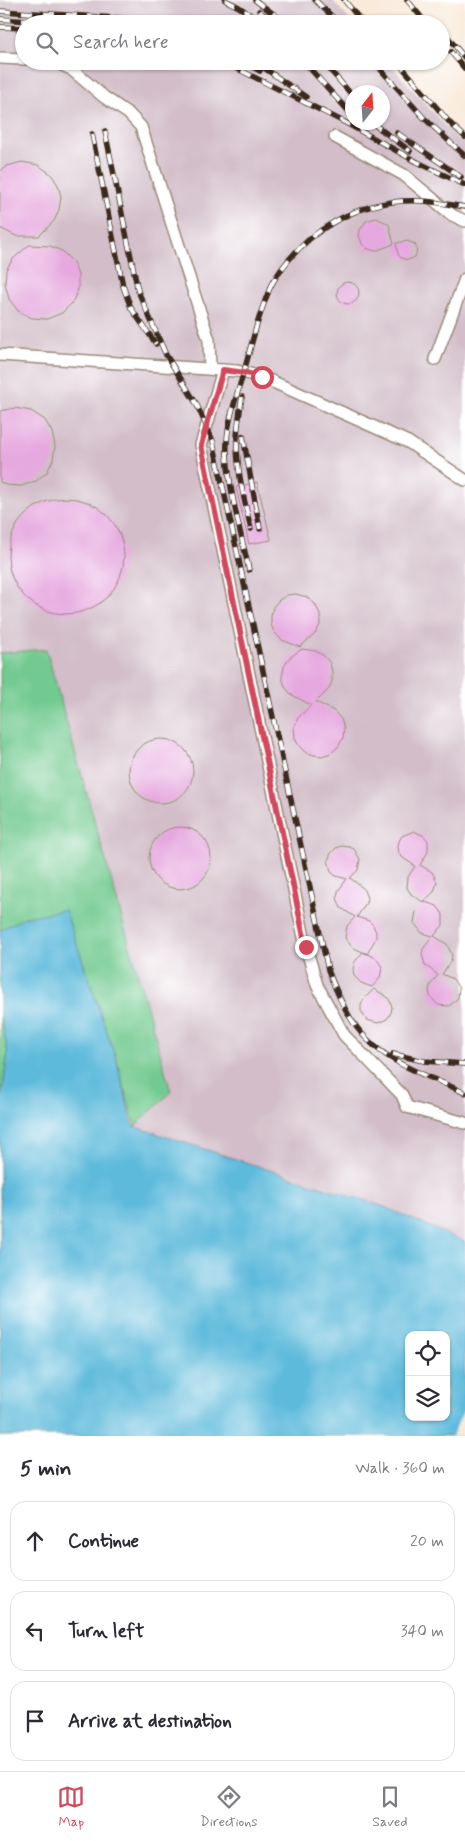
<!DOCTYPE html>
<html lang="en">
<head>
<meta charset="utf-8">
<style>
  body { margin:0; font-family:Mynerve,sans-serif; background:#f2f2f3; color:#2b2b33 }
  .controls { position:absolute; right:15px; bottom:15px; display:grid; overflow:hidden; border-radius:10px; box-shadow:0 1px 4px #0004 }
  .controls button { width:45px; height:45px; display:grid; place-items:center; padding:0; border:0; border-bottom:1px solid #e1e1e2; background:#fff; color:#2b2b33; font:25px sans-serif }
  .compass { position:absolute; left:345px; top:85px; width:45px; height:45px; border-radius:50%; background:#fff; box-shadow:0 1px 4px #0004; rotate:17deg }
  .stop { position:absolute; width:15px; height:15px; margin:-11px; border:4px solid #d1495b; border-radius:50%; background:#fff }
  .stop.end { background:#d1495b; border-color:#fff; box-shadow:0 1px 5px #0008 }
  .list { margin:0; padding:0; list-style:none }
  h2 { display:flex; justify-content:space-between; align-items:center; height:65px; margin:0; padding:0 20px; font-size:21px }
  h2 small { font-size:16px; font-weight:400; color:#7c7c81 }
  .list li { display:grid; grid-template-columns:32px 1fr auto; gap:15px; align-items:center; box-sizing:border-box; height:80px; margin:0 10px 10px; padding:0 10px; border:1px solid #e1e1e2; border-radius:15px }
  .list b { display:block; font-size:19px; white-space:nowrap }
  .list em { font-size:16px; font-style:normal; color:#7c7c81 }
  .icon { flex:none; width:28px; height:28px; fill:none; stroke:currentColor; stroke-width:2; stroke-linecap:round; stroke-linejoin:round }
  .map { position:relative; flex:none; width:465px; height:1436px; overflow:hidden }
  .search { position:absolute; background:#fff; box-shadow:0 1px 4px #0004; left:15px; right:15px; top:15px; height:55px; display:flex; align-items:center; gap:12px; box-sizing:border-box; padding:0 18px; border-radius:28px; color:#7c7c81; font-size:19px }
  .sheet { height:335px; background:#fff }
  nav { display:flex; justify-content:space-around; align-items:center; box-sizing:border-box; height:70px; border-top:1px solid #e1e1e2; background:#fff; font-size:14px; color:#7c7c81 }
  nav a { display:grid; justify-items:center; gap:2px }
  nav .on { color:#d1495b }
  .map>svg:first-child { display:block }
  .industrial { fill:#d2bdc8; fill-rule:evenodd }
  .green { fill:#72ca90; stroke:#567a57 }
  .water { fill:#5dbadb; stroke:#4c727c; fill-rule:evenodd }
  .pier { fill:#f9eada }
  .building { fill:#e6a9df }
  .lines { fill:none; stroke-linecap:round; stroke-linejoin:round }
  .minor-casing { stroke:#9a8a7c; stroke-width:14 }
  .minor { stroke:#fff; stroke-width:11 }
  .rail-casing { stroke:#3b2a1e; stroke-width:5.5 }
  .rail { stroke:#fff; stroke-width:4; stroke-dasharray:11; stroke-linecap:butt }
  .route { stroke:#d1495b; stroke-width:6 }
</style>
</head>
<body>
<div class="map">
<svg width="465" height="1436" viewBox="0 0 465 1436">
  <rect width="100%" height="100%" fill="#fff"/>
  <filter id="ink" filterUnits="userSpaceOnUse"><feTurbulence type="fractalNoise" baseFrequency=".02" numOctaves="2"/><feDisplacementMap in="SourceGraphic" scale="10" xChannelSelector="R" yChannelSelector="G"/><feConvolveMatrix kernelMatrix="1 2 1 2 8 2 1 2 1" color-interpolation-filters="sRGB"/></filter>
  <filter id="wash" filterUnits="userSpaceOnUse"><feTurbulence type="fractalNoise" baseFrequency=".0096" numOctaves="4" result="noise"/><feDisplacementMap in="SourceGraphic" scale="20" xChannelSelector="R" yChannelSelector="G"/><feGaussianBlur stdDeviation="1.12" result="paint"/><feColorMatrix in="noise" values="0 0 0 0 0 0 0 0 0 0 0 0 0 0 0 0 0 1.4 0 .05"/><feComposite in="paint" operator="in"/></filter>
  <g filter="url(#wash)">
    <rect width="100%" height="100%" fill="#f9eada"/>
    <path class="industrial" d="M0,0H332L353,24H24V61H387L460,142L465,136V1242L382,1206L133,1126L171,1091L46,649L0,653ZM352,92H382V122H352Z"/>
    <g class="green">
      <polygon points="46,649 171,1092 135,1126 116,1058 65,911 0,930 0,653"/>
      <polygon points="0,1013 8,1053 1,1101 0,1100"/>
    </g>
    <path class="water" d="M65,910L116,1058L133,1126L382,1206L465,1242V1436H0V1100H1L8,1053L0,1013V930L25,917ZM409,1335H446V1417H409Z"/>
    <polygon class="pier" points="465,1407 465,1436 452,1436"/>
    <g id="blocks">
      <g class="building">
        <polygon points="22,162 38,165 51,174 58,185 61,197 59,210 54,221 39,236 16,236 0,228 0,171 7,166"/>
        <polygon points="376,218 385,222 389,225 394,244 375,251 366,248 362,244 359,235 360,230 366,221"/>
        <polygon points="407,241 415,244 417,250 415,257 408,260 401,258 398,254 396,243"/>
        <polygon points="29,245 50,246 62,251 73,262 78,275 78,290 72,303 62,313 47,319 32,318 18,311 9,299 5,284 6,270 13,259"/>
        <circle cx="348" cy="293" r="11"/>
        <polygon points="15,408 31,411 45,420 52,432 55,446 53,460 47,472 36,481 21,486 6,485 0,482 0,411"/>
        <polygon points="257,482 271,540 249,544 236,487"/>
        <circle cx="66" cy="556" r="58"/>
        <polygon points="296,594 307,597 315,604 320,614 320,625 315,634 300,647 282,640 275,633 271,625 271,616 273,607 279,600 287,595"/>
        <polygon points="302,649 316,651 324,656 330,663 332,672 332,681 329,689 316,702 334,711 341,719 344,728 343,738 338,747 331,753 322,756 314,755 305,752 299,746 295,738 294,727 298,718 311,705 292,695 285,687 282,677 284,667 289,658"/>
        <circle cx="161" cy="771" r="32"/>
        <circle cx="180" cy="858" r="31"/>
        <polygon points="414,831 424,836 428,841 428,852 420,865 432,872 437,882 434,892 423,902 411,894 407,888 408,877 415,866 403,858 399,854 398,847 399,841 402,836"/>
        <polygon points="342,846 349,847 354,849 360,859 358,870 350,878 363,888 367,898 366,903 357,917 369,921 373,925 376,932 376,938 367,954 352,947 345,938 347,926 355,917 341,908 337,898 338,891 347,879 336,876 331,872 328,860 331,853 336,848"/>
        <polygon points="425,902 437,906 443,914 443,925 434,936 447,944 452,955 451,961 442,974 453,979 459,988 458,998 449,1006 438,1005 430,996 429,990 431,984 438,975 425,965 422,954 423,949 433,936 422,933 414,923 416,911"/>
        <polygon points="363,952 376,958 382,967 380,978 372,987 361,983 354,976 353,969 354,963"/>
        <polygon points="374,989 386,996 390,1001 392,1007 391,1013 387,1019 378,1023 367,1020 361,1011 361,1005 364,999"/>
      </g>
    </g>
  </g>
  <g filter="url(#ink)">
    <use href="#blocks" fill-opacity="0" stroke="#9a8a7c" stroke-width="1"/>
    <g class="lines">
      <g class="minor-casing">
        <g id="minor">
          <polyline points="0,58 24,59"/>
          <polyline points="53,61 71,69 104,97 129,114 141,127 209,340 210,369"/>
          <polyline points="335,137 404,175 452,215 465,221"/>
          <polyline points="0,355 237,371 262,377 408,442 465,480"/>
          <polyline points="435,359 465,279"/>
          <polyline points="223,370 201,445 306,947 317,985 344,1035 402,1095 407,1107 465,1123"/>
        </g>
      </g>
      <use href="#minor" class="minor"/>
      <g class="rail-casing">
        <g id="rail">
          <polyline points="225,0 239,7 264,24"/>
          <polyline points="255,0 287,24"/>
          <polyline points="315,0 340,24"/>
          <polyline points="344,0 364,24"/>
          <polyline points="407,0 427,24"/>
          <polyline points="0,11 117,18 165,24"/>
          <polyline points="259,11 275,24"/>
          <polyline points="0,19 75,24"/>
          <polyline points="0,27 24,28"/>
          <polyline points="441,29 465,58"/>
          <polyline points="451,52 465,69"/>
          <polyline points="222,61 346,123 417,162"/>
          <polyline points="242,61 260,71"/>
          <polyline points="254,61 306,97"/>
          <polyline points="303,61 352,115"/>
          <polyline points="322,61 352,95"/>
          <polyline points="373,61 424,118 465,156"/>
          <polyline points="397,61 450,123 465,137"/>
          <polyline points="371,122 410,151"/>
          <path d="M105,131L138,291L166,355L196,403L213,441L328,970C346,1017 361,1045 409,1068C427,1077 447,1084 465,1093"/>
          <polyline points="397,133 461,177"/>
          <polyline points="92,134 123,286 131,308 156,344"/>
          <polyline points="411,159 465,185"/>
          <path d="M270,287C301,232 359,197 423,201C437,202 451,205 465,207"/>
          <path d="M242,397C240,410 238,423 237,436C236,468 244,499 251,529"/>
          <polyline points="243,436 260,529"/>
          <path d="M249,570C241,534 229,490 227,454C225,425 237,396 245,368C253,338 260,310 273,281"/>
          <polyline points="393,1054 424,1061 465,1064"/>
        </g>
      </g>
      <use href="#rail" class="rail"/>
    </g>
  </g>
  <g class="lines" filter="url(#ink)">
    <polyline class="route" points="262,377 246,373 223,370 201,445 306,947"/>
  </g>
</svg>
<div class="controls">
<button><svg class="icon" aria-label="locate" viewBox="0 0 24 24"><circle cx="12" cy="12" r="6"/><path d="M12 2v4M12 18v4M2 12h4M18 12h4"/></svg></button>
<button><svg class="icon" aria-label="layers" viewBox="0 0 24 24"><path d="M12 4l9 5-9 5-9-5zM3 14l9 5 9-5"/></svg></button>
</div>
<svg class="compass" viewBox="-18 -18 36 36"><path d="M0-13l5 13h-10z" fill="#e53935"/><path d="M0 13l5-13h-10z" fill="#7c7c81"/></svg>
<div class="stop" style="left:262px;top:377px"></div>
<div class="stop end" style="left:306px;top:947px"></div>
<div class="search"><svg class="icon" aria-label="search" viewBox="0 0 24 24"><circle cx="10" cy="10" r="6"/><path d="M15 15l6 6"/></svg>Search here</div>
</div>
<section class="sheet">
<h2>5 min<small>Walk · 360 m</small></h2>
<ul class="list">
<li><svg class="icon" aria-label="ahead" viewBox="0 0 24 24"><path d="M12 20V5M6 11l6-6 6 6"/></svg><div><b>Continue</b></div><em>20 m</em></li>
<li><svg class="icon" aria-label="left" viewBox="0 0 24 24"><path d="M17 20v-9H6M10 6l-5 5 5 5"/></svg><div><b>Turn left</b></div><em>340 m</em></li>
<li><svg class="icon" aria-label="arrive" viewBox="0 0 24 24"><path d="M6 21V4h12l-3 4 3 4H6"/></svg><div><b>Arrive at destination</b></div></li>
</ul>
</section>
<nav>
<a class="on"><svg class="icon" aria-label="map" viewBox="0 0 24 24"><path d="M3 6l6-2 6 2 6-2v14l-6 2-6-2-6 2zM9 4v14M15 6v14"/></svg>Map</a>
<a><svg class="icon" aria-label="directions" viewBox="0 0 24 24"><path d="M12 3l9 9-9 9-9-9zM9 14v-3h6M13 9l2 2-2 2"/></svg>Directions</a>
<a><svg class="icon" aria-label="saved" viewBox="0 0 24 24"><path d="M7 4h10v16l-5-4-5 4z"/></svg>Saved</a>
</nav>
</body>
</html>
